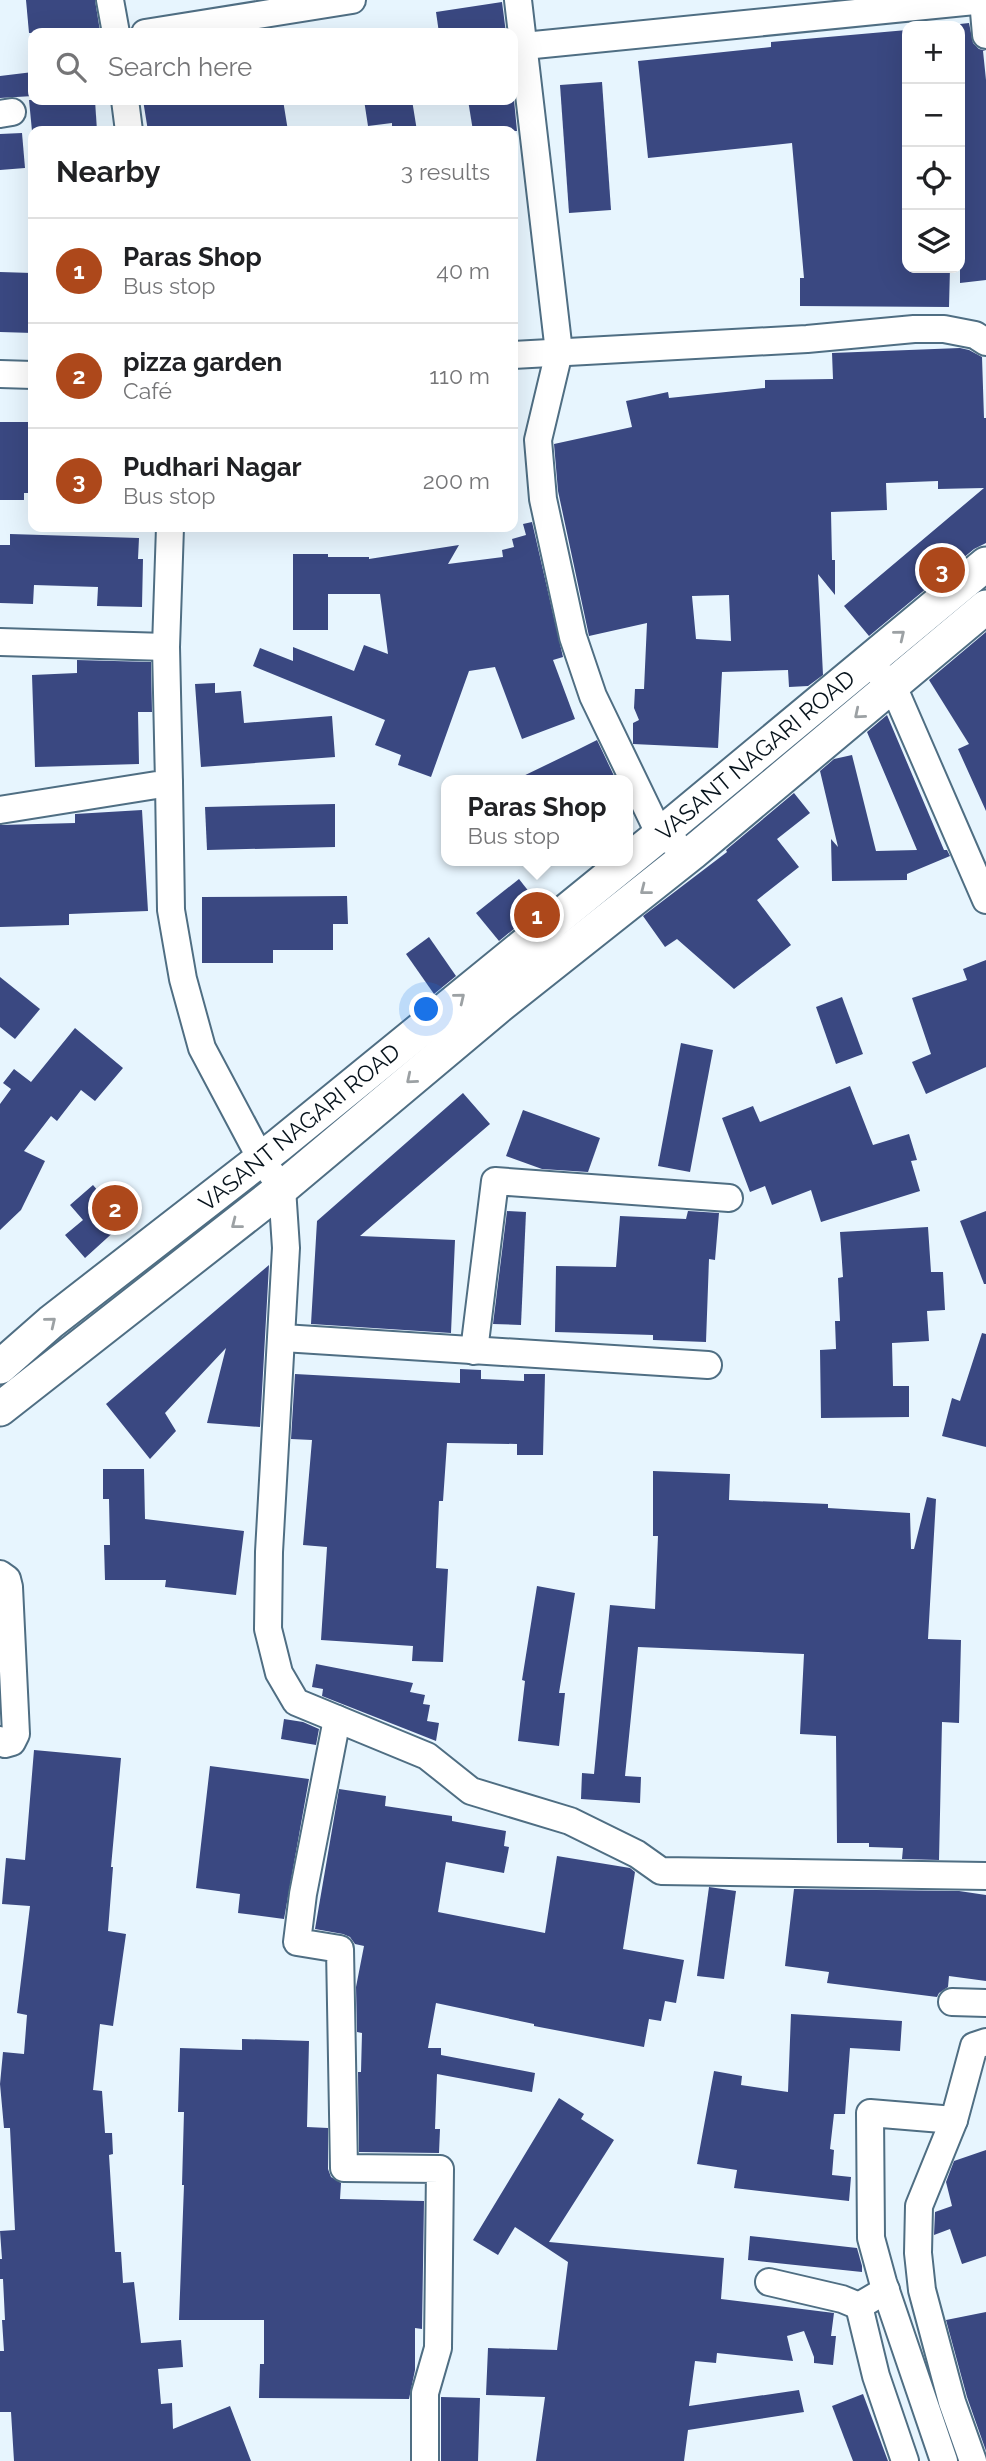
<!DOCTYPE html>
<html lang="en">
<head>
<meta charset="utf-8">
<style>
  body { margin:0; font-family:Raleway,sans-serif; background:#f6f6f6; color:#202124 }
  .controls { position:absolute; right:21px; top:21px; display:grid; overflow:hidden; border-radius:14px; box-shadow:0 7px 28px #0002 }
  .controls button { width:63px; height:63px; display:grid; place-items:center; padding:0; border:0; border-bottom:2px solid #e0e0e0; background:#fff; color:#202124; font:35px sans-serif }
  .you { position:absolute; left:427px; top:1010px; width:24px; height:24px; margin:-18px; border:5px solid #fff; border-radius:50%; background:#1a73e8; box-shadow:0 0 0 10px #1a73e833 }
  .badge { display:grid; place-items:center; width:46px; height:46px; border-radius:50%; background:#ad481b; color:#fff; font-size:23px; font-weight:700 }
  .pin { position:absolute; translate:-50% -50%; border:4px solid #fff; box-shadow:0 2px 7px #0006 }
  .popup { position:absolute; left:441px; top:775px; width:192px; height:91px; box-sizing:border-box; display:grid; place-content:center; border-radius:14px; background:#fff; filter:drop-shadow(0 2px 5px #0005); font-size:23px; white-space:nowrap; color:#757577 }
  .popup b { font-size:26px; color:#202124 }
  .popup::after { content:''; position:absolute; left:50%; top:100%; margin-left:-14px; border:14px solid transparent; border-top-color:#fff }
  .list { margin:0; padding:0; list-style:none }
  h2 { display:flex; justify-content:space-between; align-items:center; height:91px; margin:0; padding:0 28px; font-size:30px }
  h2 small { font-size:23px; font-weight:400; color:#757577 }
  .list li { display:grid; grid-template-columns:46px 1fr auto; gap:21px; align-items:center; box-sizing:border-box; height:105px; padding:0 28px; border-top:2px solid #e0e0e0 }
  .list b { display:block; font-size:26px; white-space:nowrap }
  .list p { margin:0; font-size:23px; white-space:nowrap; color:#757577 }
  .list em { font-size:23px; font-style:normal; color:#757577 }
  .icon { flex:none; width:38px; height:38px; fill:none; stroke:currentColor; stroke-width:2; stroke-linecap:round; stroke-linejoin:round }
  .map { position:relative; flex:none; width:986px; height:2461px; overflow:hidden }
  .search { position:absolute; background:#fff; box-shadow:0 7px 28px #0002; left:28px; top:28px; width:490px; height:77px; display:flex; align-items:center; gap:18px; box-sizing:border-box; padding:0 24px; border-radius:14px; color:#757577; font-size:26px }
  .panel { position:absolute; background:#fff; box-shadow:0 7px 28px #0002; left:28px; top:126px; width:490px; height:406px; border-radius:14px }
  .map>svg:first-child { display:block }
  .building { fill:#3a4881; fill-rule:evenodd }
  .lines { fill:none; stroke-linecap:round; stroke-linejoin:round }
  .minor-casing { stroke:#4f6e83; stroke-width:30 }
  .major-casing { stroke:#4f6e83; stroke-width:37 }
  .minor { stroke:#fff; stroke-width:26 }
  .major { stroke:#fff; stroke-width:33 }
  .oneway { stroke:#9ca1a4 }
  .labels { text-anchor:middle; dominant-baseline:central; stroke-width:7; stroke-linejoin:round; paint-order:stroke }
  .street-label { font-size:23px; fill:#07131c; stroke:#fff }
</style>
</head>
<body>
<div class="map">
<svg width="986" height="2461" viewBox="0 0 986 2461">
  <rect width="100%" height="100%" fill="#e7f5fe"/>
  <g class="building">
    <polygon points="26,0 95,0 100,31 29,33"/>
    <polygon points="502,2 506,33 439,33 436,12"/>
    <polygon points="969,23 973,43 979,49 986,51 983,51 986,80 986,280 960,283 960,24"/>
    <polygon points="907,30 907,268 950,268 949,307 800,306 800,278 804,278 792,143 648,158 638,61 771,47 771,42"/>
    <polygon points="33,72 33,96 0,98 0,76"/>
    <polygon points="602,82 611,210 569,213 560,85"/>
    <polygon points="29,100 95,100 97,131 32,131"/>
    <polygon points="143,100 283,100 288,131 183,131 183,126 148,131"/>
    <polygon points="364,100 412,100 417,131 392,131 392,123 368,126"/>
    <polygon points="468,100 514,100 517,131 473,131"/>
    <polygon points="22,133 25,168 0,170 0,134"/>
    <polygon points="0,272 32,273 33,333 0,332"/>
    <path d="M960,348L969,350L982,357L984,418H986V543L974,549L869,636L844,606L984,488L938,489V481L886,483L887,510L831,512L832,560H835V595L818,574L823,675L808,686L789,687L788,670L722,672L718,748L633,744V723L639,720L634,708L635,689H644L647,623L589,636L558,491L554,444L632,427L626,401L668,392L669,398L765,388V380L833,379L832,353ZM729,595L731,641L696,639L692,596Z"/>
    <polygon points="0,422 33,422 33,493 24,493 24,500 0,500"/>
    <polygon points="532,522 563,657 553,660 575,719 522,739 495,667 469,671 431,777 398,765 401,755 375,745 385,720 253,666 260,648 293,661 293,647 354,671 364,645 388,654 380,594 328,594 328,630 293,630 293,554 328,554 328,557 369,557 369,559 459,545 448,564 503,557 502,550 514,547 512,539 526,535 523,524"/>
    <polygon points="10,534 139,538 138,559 143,559 142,607 97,606 98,587 34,585 33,604 0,603 0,545 10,545"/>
    <polygon points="986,632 986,811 958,749 969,744 929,680"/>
    <polygon points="77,660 151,662 152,712 138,712 139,764 35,767 32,675 77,673"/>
    <polygon points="215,683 215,693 241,691 244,723 332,716 335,757 201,767 195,684"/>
    <polygon points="887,715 944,850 947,850 950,856 907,874 907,880 832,881 831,839 838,847 820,771 834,759 852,755 876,851 917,850 867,732"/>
    <polygon points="597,740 616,780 515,780 577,750"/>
    <polygon points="794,793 810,813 777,839 799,867 757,900 791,945 734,989 677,939 665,947 643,916 727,852 726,850"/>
    <polygon points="335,804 335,847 207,850 205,807"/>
    <polygon points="142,810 148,911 69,914 69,925 0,927 0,825 75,823 75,814"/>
    <polygon points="519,879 541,907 499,941 476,913"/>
    <polygon points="347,896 348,924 333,924 333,950 273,950 273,963 202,963 202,897"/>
    <polygon points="429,937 456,976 434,994 406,954"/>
    <polygon points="986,960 986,1067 926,1094 912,1062 931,1054 912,998 967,980 963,969"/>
    <polygon points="0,977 40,1009 15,1039 0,1027"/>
    <polygon points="842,997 863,1054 836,1064 816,1007"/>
    <polygon points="75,1028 123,1068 95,1101 81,1090 57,1121 51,1116 24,1151 45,1161 21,1210 0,1230 0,1104 11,1089 3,1083 14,1069 31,1082"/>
    <polygon points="681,1043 713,1050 690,1172 658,1166"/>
    <polygon points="850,1086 873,1145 909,1134 917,1160 911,1161 920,1191 821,1222 811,1190 772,1205 765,1186 750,1192 722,1118 753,1106 760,1122"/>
    <polygon points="463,1093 490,1124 360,1236 455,1240 451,1333 311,1324 317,1221"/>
    <polygon points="523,1110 600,1138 588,1172 542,1169 506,1156"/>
    <polygon points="93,1185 110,1205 124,1193 139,1209 85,1258 65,1235 83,1220 70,1205"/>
    <polygon points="507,1211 526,1212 521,1325 493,1324"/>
    <polygon points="688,1211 719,1213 715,1260 709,1259 706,1342 653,1340 653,1335 555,1332 556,1266 616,1267 620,1216 686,1219"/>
    <polygon points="986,1211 986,1284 984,1284 960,1221"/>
    <polygon points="928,1227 931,1272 943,1272 945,1310 927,1311 929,1341 892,1343 893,1386 909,1386 909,1417 821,1418 820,1350 836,1349 835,1321 840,1321 838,1278 843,1277 840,1232"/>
    <polygon points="269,1265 260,1427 207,1423 226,1348 165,1413 176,1431 150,1459 106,1404"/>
    <polygon points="982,1333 986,1334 986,1447 942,1436 952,1398 960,1401"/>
    <polygon points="460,1369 481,1370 481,1379 524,1381 524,1374 545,1374 543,1455 517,1455 517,1444 447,1443 443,1501 439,1501 436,1568 448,1569 443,1662 412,1661 413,1646 321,1640 327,1547 303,1545 312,1440 291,1439 295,1374 460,1383"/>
    <polygon points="103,1469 144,1469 145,1519 244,1531 236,1595 165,1587 166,1580 105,1580 104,1545 110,1545 109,1499 103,1499"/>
    <polygon points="653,1471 730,1474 729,1500 828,1504 828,1508 910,1513 911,1549 914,1549 927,1497 936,1499 928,1639 961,1640 959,1723 942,1722 939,1860 902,1859 903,1848 869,1847 869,1843 837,1843 836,1736 800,1734 804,1654 638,1647 625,1776 641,1777 640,1803 581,1799 582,1773 594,1774 610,1605 655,1609 658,1536 653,1536"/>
    <polygon points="537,1586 575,1593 559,1693 565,1693 559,1746 518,1741 525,1681 522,1680"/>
    <polygon points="316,1664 413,1683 410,1692 425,1695 423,1704 430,1705 427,1721 439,1723 436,1741 322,1696 323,1689 312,1687"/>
    <polygon points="284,1719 303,1722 319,1729 316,1745 281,1739"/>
    <polygon points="34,1750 121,1758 111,1867 113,1867 108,1931 126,1934 113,2026 100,2024 93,2090 102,2091 105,2133 112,2133 113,2154 109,2155 115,2252 121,2252 123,2283 134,2282 141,2343 181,2340 183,2367 158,2369 161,2404 172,2403 173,2429 230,2406 251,2461 14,2461 11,2412 0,2412 0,2351 4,2351 2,2320 5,2320 3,2279 0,2279 0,2259 2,2259 0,2231 15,2230 10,2128 4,2128 0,2084 3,2052 24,2054 27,2015 17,2013 30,1906 2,1904 6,1858 25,1860"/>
    <polygon points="210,1766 309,1779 284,1919 238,1913 240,1894 196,1888"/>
    <polygon points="339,1789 386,1796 385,1806 452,1816 452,1821 506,1831 504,1846 509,1847 504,1873 446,1862 438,1912 545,1933 557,1856 630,1868 635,1872 623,1949 684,1960 676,2003 665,2001 661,2021 649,2019 644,2047 534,2026 534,2024 436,2003 428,2048 441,2048 441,2055 535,2073 532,2092 437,2074 435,2129 440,2129 439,2153 359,2152 358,2072 361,2072 362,2033 357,2032 356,1987 364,1946 355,1944 350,1937 343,1934 315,1929"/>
    <polygon points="709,1887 736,1891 724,1979 697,1976"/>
    <polygon points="794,1889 959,1891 986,1895 986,1981 949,1976 948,1987 939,1993 937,1997 827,1983 829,1972 785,1966"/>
    <polygon points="791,2014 902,2021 900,2051 850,2048 845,2114 834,2114 830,2149 834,2150 832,2175 851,2177 849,2201 734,2188 737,2170 697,2164 714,2071 742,2076 741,2085 788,2092"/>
    <polygon points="242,2039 309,2041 307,2127 328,2128 328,2169 331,2177 341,2183 340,2199 424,2201 422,2329 415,2328 415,2370 409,2399 259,2398 260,2364 264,2364 264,2320 179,2320 184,2185 182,2185 184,2112 178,2112 180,2048 242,2050"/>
    <polygon points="559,2098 584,2114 581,2119 614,2140 549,2242 724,2258 721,2299 834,2313 831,2336 836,2336 833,2365 814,2363 814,2357 804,2331 787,2336 793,2361 717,2353 716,2363 695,2361 689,2406 799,2390 804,2412 688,2430 684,2461 536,2461 545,2397 486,2395 488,2348 557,2350 568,2262 515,2227 498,2255 473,2240"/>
    <polygon points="986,2150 986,2256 962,2264 950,2229 934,2235 935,2212 952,2206 946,2182 954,2161"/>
    <polygon points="750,2236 857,2248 862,2266 862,2272 748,2260"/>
    <polygon points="986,2312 986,2451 967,2397 946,2320"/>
    <polygon points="863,2394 888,2461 853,2461 832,2406"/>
    <polygon points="441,2397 480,2398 478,2461 441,2461"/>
  </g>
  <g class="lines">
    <g class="minor-casing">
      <g id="minor">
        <polyline points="110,0 116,33"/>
        <polyline points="518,0 559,352 538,440 543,499 573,637 593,696 660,835 676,844"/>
        <polyline points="983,0 986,35"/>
        <polyline points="145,33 352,0"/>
        <polyline points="524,46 986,0"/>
        <polyline points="125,100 129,131"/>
        <polyline points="0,114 12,112"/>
        <polyline points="513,355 807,339 914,329 944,329 975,335 986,342"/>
        <polyline points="0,374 33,375"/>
        <polyline points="0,642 166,647"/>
        <polyline points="880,674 893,686 986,900"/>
        <polyline points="169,783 171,910 183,979 202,1048 261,1159 282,1188 286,1248 269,1552 268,1629 279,1673 296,1702 427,1756 471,1791 570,1821 637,1854 661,1871 986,1876"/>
        <polyline points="0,810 169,783 166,647 170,527"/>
        <polyline points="283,1338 708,1365"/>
        <polyline points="474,1351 495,1181 729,1198"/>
        <polyline points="0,1574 7,1579 9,1587 16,1734 12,1742 5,1744 0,1740"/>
        <polyline points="337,1719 303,1894 297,1942 340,1949 344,2168 440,2169 438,2348 425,2393 425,2461"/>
        <polyline points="952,2002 986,2003"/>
        <polyline points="769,2282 842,2299 859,2306"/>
        <polyline points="886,2290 859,2306 876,2376 905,2461"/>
        <polyline points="944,2461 883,2282 871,2238 870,2113 954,2120"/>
        <polyline points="973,2461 952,2402 922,2290 918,2253 919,2206 954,2120 974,2046 986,2042"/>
      </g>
    </g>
    <g class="major-casing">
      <g id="major">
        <polyline points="0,1367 51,1322 279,1145 651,842 986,564"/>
        <polyline points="0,1409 282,1188 499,1006 692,853 986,607"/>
      </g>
    </g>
    <use href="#minor" class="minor"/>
    <use href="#major" class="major"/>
  </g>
  <defs><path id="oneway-chevron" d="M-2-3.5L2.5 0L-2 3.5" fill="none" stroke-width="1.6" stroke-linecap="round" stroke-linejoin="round" transform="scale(1.75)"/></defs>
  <g class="oneway">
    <use href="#oneway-chevron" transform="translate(900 635) rotate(-39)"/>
    <use href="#oneway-chevron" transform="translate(859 714) rotate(140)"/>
    <use href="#oneway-chevron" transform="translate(645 890) rotate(142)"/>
    <use href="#oneway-chevron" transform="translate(460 998) rotate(-39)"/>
    <use href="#oneway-chevron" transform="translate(411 1079) rotate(140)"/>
    <use href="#oneway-chevron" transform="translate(236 1224) rotate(142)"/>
    <use href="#oneway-chevron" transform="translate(51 1322) rotate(-39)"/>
  </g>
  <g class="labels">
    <g class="street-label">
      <text transform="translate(755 755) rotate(-40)">VASANT NAGARI ROAD</text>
      <text transform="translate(299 1127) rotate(-39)">VASANT NAGARI ROAD</text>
    </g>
  </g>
</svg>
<div class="controls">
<button>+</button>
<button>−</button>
<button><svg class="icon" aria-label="locate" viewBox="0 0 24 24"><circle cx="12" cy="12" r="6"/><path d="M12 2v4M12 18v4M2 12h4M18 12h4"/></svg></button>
<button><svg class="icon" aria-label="layers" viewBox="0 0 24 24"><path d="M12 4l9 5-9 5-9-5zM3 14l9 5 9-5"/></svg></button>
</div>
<div class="you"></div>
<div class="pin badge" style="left:537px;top:915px">1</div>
<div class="popup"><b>Paras Shop</b>Bus stop</div>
<div class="pin badge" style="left:115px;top:1208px">2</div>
<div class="pin badge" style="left:942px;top:570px">3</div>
<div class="search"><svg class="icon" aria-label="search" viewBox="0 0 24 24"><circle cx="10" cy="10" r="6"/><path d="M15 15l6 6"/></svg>Search here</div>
<section class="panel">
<h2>Nearby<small>3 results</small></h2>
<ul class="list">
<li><span class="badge">1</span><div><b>Paras Shop</b><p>Bus stop</p></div><em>40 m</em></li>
<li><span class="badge">2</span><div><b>pizza garden</b><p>Café</p></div><em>110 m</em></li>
<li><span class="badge">3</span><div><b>Pudhari Nagar</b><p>Bus stop</p></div><em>200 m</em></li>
</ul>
</section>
</div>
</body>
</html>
